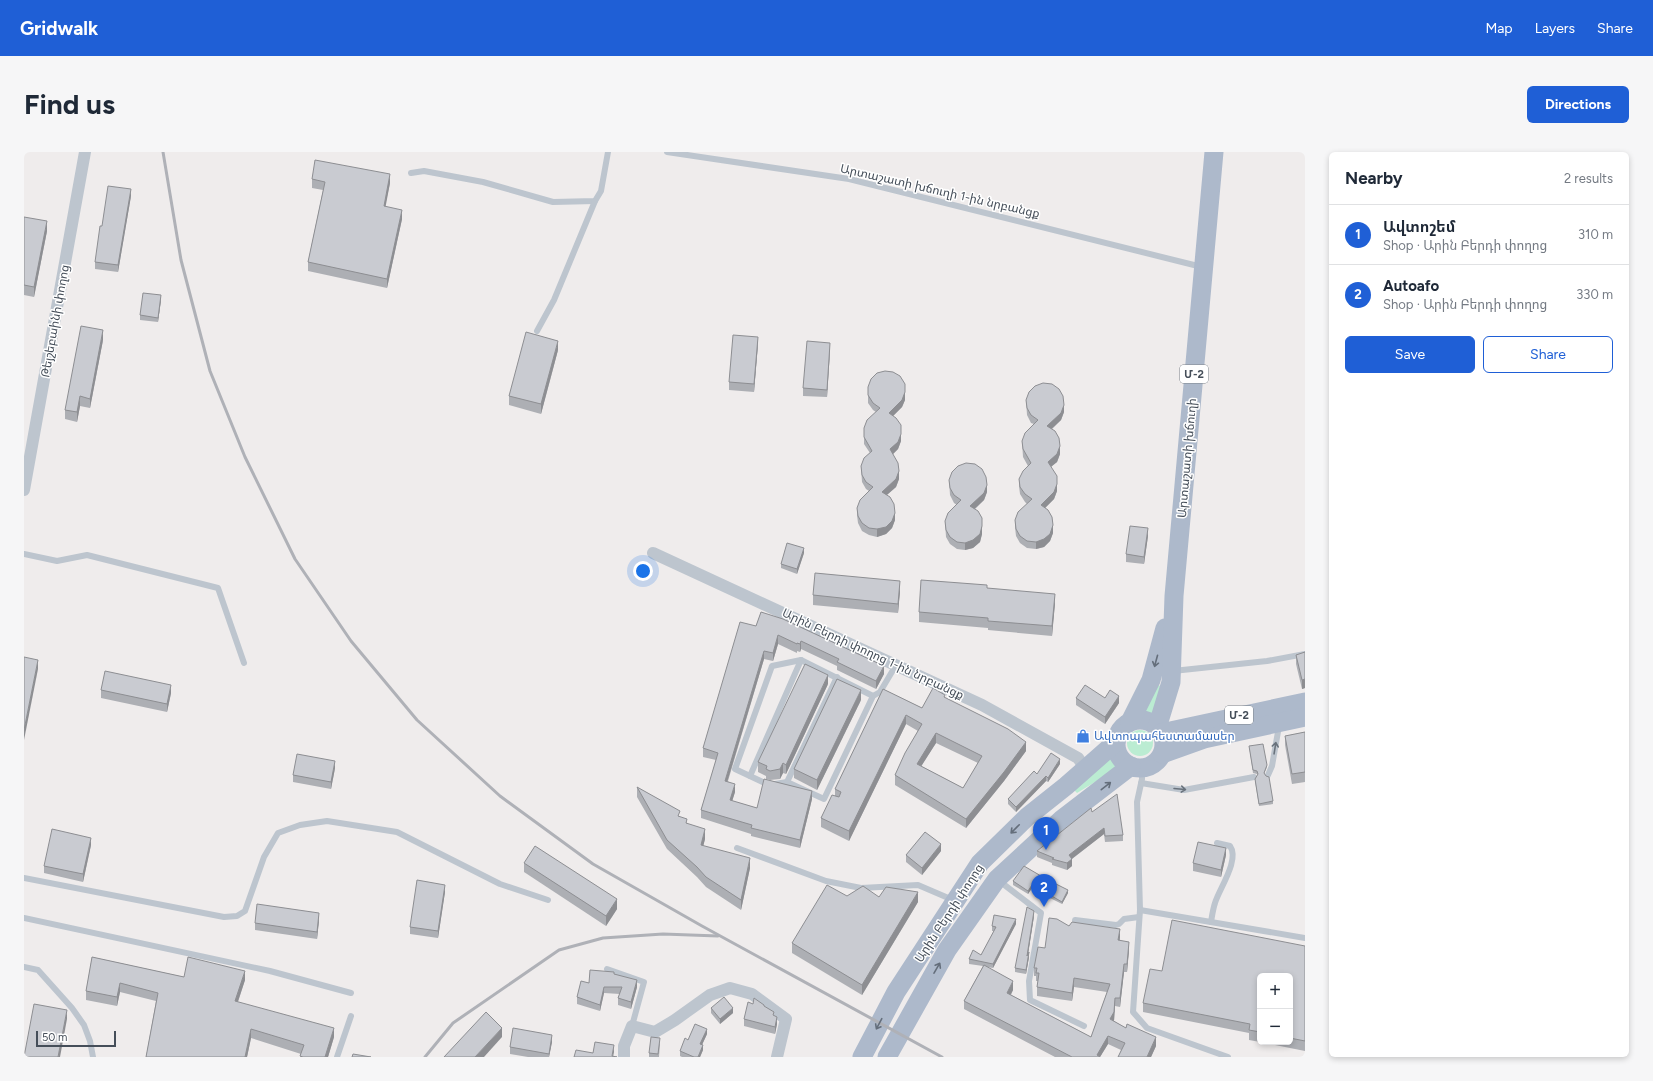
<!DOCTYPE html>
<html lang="en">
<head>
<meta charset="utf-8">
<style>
  body { margin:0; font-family:Figtree,"Noto Sans Armenian",sans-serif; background:#f6f6f7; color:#1f2937 }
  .controls { position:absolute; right:12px; bottom:12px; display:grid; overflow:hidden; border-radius:6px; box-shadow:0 2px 6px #0003 }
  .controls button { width:36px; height:36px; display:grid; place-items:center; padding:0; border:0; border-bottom:1px solid #e0e1e3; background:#fff; color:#1f2937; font:20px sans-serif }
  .scale { position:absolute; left:12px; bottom:10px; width:80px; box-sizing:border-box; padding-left:4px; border:2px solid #454e59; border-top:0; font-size:11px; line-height:14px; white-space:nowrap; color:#454e59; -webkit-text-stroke:3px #fff; paint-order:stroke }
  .you { position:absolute; left:619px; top:419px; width:14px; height:14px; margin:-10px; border:3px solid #fff; border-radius:50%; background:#1a73e8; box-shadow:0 0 0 6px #1a73e833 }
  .badge { display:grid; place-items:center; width:26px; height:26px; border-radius:50%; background:#1f5fd6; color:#fff; font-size:13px; font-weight:700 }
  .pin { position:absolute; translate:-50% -33px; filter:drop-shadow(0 1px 2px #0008) }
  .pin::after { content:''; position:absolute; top:21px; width:14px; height:12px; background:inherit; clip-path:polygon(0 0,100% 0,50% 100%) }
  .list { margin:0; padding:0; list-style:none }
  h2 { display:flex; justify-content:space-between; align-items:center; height:52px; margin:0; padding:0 16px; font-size:17px }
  h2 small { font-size:13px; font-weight:400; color:#747a83 }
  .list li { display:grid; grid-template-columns:26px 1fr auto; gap:12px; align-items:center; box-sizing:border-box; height:60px; padding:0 16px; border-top:1px solid #e0e1e3 }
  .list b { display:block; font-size:15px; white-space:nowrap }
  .list p { margin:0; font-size:13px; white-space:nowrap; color:#747a83 }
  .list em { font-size:13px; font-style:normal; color:#747a83 }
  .actions { display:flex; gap:8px; padding:12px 16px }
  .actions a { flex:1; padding:9px 0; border:1px solid #1f5fd6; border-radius:6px; text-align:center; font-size:14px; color:#1f5fd6 }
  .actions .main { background:#1f5fd6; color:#fff }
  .map { position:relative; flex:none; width:1281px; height:905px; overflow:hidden; border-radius:6px }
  header { display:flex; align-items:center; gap:24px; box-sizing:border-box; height:56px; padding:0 20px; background:#1f5fd6; color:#fff }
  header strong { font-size:19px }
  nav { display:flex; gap:22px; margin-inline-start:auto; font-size:14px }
  .intro { display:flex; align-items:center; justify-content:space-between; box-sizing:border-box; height:96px; padding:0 24px }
  h1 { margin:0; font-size:28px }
  .button { padding:10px 18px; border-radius:6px; background:#1f5fd6; color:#fff; font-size:14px; font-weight:700 }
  main { display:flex; gap:24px; padding:0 24px }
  aside { flex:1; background:#fff; border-radius:6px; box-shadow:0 2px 6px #0003 }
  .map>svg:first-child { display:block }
  .green { fill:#bbecd2 }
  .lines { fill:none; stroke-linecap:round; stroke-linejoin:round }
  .lane { stroke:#bdc5ce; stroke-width:6 }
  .street { stroke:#bdc5ce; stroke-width:12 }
  .primary { stroke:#adb9cb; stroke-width:19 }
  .rail { stroke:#afb1b7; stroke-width:3 }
  .wall { fill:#adafb4; fill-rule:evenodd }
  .shaded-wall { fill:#8d8e92 }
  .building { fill:#c9cbd1; stroke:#8d8e92; fill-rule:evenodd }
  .oneway { stroke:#646e7b }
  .oneway2 { stroke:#69727c }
  .labels { text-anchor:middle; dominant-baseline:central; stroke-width:3; stroke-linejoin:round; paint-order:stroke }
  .shield { fill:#fff; stroke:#7d838b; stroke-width:1 }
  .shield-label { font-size:11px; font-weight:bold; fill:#454e59 }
  .street-label { font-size:12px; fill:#454e59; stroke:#fff }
  .shop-label { font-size:12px; fill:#366cbe; stroke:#fff; text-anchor:start }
</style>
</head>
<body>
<header>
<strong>Gridwalk</strong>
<nav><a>Map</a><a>Layers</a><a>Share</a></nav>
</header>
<div class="intro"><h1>Find us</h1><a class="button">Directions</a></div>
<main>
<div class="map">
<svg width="1281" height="905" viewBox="0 0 1281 905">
  <rect width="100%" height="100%" fill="#efecec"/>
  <g class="green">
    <polygon points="1130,533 1140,534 1133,563 1118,560"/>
    <circle cx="1116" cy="591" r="13"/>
    <polygon points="1085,603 1094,616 1053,641 1049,637"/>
  </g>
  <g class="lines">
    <g class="lane">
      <polyline points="643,0 825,27 1178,115"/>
      <polyline points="387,21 400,19 459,30 529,50 571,49 577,39 584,0"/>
      <polyline points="513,179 530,148 571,49"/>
      <polyline points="0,402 33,409 63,403 194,436 220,511"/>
      <polyline points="777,508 748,514 711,617 745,633 763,630 800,647 849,544 856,540 872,513"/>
      <polyline points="1149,519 1243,509 1281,502"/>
      <polyline points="1118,616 1118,627 1113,650 1116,758 1109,860 1123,876 1204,905"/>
      <polyline points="1244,623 1248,614 1255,574"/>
      <polyline points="726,624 777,508 849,544"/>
      <polyline points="763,630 813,525"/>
      <polyline points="1117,631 1160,638 1230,625"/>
      <polyline points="713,696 802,729 837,736 894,733 929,748"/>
      <polyline points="0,726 200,765 213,764 221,759 240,705 254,681 276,673 303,669 373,680 476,732 524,748"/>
      <polyline points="974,728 1017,761 1005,829 1006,848 1060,874"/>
      <polyline points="1116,758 1281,786"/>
      <polyline points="0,766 246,819 327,841"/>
      <polyline points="1051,768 1092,773 1095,772 1100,767 1115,765"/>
      <path d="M1187,770C1188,764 1189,757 1191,751C1195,737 1216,708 1206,694L1193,691"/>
      <polyline points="0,815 14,818 48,856 60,873 66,889 69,905"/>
      <polyline points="583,817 620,830 608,874"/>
      <polyline points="313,905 327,864"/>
    </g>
    <g class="street">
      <polyline points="0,338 61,0"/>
      <polyline points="629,401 958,553 1054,606 1061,616"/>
      <polyline points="600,905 600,894 608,874 631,880 651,868 686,843 706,836 728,842 762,867 753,905"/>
    </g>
    <g class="primary">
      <circle cx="1116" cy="592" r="24"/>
      <polyline points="1106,570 1127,528 1141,476"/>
      <polyline points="1133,576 1147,530 1150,444 1190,0"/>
      <polyline points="1137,581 1281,550"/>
      <polyline points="1138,602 1180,587 1281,565"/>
      <polyline points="838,905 872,840 956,711 1003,665 1042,634 1092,590"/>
      <polyline points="863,905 923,798 973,727 1038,667 1107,614"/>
    </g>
    <g class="rail">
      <polyline points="139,0 157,108 186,219 221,305 271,407 327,489 393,568 476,644 569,712 678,774 918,905"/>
      <polyline points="401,905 429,871 535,798 579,786 639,782 694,784"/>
    </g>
  </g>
  <g class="wall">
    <polygon points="288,27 366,31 361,54 378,67 363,136 284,119 284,110 299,38 288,36"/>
    <polygon points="107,44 94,120 71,117 71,110"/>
    <polygon points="0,65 23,79 10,145 0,143"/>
    <polygon points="137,148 134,170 116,168 116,163"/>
    <polygon points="79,188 66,256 56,254 53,270 41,267 41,258"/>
    <polygon points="734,192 730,240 705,238 705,230"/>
    <polygon points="534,198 517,262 485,253 485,244"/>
    <polygon points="806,198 803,245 779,244 779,236"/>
    <polygon points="844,235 881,248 878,255 869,264 877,289 874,297 869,302 875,327 872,335 863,343 871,368 868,376 862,382 853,385 845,383 838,379 834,371 833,363 833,356 845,339 842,337 838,330 837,314 846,301 840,292 840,276 852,260 849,258 844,251"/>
    <polygon points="1002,248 1040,260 1037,268 1028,277 1036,302 1033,310 1027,315 1033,339 1030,347 1021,356 1029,381 1026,389 1020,395 1012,397 1003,396 996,391 992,384 991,375 991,368 1003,352 1001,350 996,342 995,334 995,327 1004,314 999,305 998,289 1010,272 1007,271 1003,263"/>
    <polygon points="925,328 963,340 960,348 951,357 958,382 956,390 949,396 941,398 933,397 926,392 922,385 921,369 933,353 930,351 926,343"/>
    <polygon points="1124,384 1120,412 1102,410 1102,402"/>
    <polygon points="780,401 773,422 757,416 757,412"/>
    <polygon points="963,436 1031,451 1028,484 964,478 964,476 895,470 895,460"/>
    <polygon points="876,439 874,461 789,453 789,443"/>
    <polygon points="737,460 860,522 852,537 813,518 813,514 777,497 776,500 773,499 773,501 754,492 749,509 740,507 704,629 711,640 708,649 733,656 788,647 776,696 727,684 727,682 677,666 677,658 692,608 679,605 679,596 732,474"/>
    <polygon points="1281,500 1281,536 1278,537 1272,512 1272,503"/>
    <polygon points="804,532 762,622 759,621 756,627 746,628 742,627 742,624 734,620 734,610"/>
    <path d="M859,537L898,556L921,546L1002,599L980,629L942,676L871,633V623L894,579L882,572L825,689L797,675V666L811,644V637ZM912,591L954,611L939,636L897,614Z"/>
    <polygon points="77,538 147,541 143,560 77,546"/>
    <polygon points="1052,546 1081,546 1095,551 1081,572 1052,553"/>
    <polygon points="837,548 793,638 770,626 770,617"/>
    <polygon points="1281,580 1281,630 1268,632 1261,593 1261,584"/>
    <polygon points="1225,594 1243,615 1240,622 1249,649 1249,652 1235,654 1231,629 1231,627 1234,623 1233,622 1229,621"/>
    <polygon points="1036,612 1024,630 1022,629 992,660 984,652 984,647 1013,622"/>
    <polygon points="311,616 307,637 269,630 269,623"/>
    <polygon points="613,635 656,665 681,687 679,694 726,716 717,758 682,735 673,725 643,697 613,645"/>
    <polygon points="1068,660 1099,683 1099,689 1081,690 1080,682 1048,707 1048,714 1043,718 1028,713 1028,711 1013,705 1013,699"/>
    <polygon points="67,693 59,730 20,721 20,714"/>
    <polygon points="917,699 898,723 882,710 882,703"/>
    <polygon points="1202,703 1197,725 1169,719 1169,711"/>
    <polygon points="500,711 593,757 582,774 500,720"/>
    <polygon points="1017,727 1015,740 1008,736 1004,742 989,733 989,729"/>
    <polygon points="1026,729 1044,741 1038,752 1026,746"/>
    <polygon points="421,740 414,786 386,782 386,775"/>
    <polygon points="823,744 855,745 894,750 838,843 768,801 768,791"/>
    <polygon points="1010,764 1004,802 1005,805 1002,822 991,820 991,816"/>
    <polygon points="295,768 293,787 231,778 231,771"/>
    <polygon points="992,772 969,816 963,815 989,838 987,843 1067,885 1083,840 1050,835 1048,849 1013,844 1013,835 1014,829 1012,829 1012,824 1010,824 1010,816 1021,796 1045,774 1096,785 1096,788 1105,798 1103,820 1100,820 1096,855 1091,854 1090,869 1132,894 1127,905 1094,905 1097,898 1084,892 1076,905 1031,905 940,857 940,849 959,814 945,812 945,807 957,803 970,779 968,779 968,774"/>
    <polygon points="1281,794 1281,899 1236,890 1266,890 1266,824 1236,824 1236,890 1225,888 1225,881 1119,860 1119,851 1138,819"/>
    <polygon points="68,805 160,825 221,828 214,850 310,885 304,905 276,905 277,902 227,886 223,905 122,905 132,849 96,840 93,854 62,848 62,839"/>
    <polygon points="590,822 613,835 607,857 594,853 594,846 596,842 580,841 576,859 553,852 553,845 565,831"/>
    <polygon points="740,855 750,864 753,872 751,882 720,874 720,867"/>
    <polygon points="687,856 709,861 696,872 687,861"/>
    <polygon points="683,882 678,893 679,898 676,905 658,905 656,904 656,899 664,888"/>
    <polygon points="528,890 525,905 504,905 486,902 486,895"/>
    <polygon points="636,891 635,905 625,905 625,901"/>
  </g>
  <g class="shaded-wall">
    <polygon points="366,22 366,31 360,63 360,54"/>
    <polygon points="107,37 107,44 94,120 94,113"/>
    <polygon points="378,58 378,67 363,136 363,127"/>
    <polygon points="23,69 23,79 10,145 10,135"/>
    <polygon points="137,143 137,148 134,170 134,166"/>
    <polygon points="79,178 79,188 66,256 66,247"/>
    <polygon points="734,185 734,192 730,240 730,232"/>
    <polygon points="534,189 534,198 517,262 517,252"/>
    <polygon points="806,191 806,198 803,245 803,238"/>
    <polygon points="881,240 881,248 878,255 865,268 865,261"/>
    <polygon points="56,244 56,254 53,270 53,260"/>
    <polygon points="1040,253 1040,260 1037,268 1023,281 1023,274"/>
    <polygon points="877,282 877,289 874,297 866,305 866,297"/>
    <polygon points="1036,294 1036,302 1033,310 1024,317 1024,310"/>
    <polygon points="875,319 875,327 872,335 858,347 858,340"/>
    <polygon points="1033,332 1033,339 1030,347 1017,360 1017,353"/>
    <polygon points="963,333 963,340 960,348 946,361 946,354"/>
    <polygon points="871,361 871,368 868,376 862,382 853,385 853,377"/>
    <polygon points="1029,373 1029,381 1026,389 1020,395 1012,397 1012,390"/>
    <polygon points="958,374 958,382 956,390 949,396 941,398 941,391"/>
    <polygon points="1124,376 1124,384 1120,412 1120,405"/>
    <polygon points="780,396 780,401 773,422 773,417"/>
    <polygon points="876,429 876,439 874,461 874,452"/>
    <polygon points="1031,442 1031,451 1028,484 1028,474"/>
    <polygon points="754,483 754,492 749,509 749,501"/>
    <polygon points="777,489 777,497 776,500 776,492"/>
    <polygon points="740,499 740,507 701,637 701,629"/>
    <polygon points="14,508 14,517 0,588 0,578"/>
    <polygon points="860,514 860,522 852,537 852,529"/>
    <polygon points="804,523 804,532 762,622 762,613"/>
    <polygon points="1281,527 1281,536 1278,537 1278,528"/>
    <polygon points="147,533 147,541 143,560 143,552"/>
    <polygon points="837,538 837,548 793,638 793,628"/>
    <polygon points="1095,544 1095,551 1081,572 1081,565"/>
    <polygon points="882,563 882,572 825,689 825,679"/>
    <polygon points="912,581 912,591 893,621 893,612"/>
    <polygon points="1002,590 1002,599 980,629 942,676 942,667"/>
    <polygon points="1036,607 1036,612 1024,630 1024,626"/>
    <polygon points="311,609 311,616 307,637 307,630"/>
    <polygon points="759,611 759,621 756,627 756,617"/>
    <polygon points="1022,624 1022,629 992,660 992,655"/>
    <polygon points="711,632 711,640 706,656 706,648"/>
    <polygon points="788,639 788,647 776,696 776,688"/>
    <polygon points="1080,676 1080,682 1045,709 1045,703"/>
    <polygon points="681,677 681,687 677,703 677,693"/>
    <polygon points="67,686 67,693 59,730 59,722"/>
    <polygon points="917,692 917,699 898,723 898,716"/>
    <polygon points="1202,696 1202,703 1197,725 1197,718"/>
    <polygon points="726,706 726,716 717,758 717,748"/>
    <polygon points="1048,707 1048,714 1043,718 1043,711"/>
    <polygon points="421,733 421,740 414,786 414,779"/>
    <polygon points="1008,733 1008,736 1004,742 1004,739"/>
    <polygon points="1044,738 1044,741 1038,752 1038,750"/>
    <polygon points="894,740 894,750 838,843 838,833"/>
    <polygon points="593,747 593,757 582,774 582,764"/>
    <polygon points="1010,759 1010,764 1003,809 1003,804"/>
    <polygon points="295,761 295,768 293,787 293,780"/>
    <polygon points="992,767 992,772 969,816 969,812"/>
    <polygon points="1096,777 1096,785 1094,796 1094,788"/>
    <polygon points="1105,790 1105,798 1103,820 1103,812"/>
    <polygon points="1005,800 1005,805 1002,822 1002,818"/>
    <polygon points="1100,812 1100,820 1096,855 1096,846"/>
    <polygon points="221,819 221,828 211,858 211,849"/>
    <polygon points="1050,826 1050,835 1048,849 1048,841"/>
    <polygon points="613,828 613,835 607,857 607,850"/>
    <polygon points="989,829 989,838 983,849 983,841"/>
    <polygon points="96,831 96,840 93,854 93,845"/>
    <polygon points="580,835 580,841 576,859 576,853"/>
    <polygon points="1091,846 1091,854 1090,869 1086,867"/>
    <polygon points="709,856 709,861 696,872 696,867"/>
    <polygon points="43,858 43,867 36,905 34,905"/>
    <polygon points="753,865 753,872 751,882 751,875"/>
    <polygon points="310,876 310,885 304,905 301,905"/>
    <polygon points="478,876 478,885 460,905 451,905"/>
    <polygon points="227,877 227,886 223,905 221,905"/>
    <polygon points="683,877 683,882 676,897 676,892"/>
    <polygon points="528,883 528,890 525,905 525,902"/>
    <polygon points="1084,884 1084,892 1076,905 1073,903"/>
    <polygon points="1132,885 1132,894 1127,905 1123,905"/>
    <polygon points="590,893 590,900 589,905 588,905"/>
    <polygon points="679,893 679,898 676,905 674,905"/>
  </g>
  <g class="building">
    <polygon points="291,8 366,22 360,54 378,58 363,127 284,110 301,30 288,27"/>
    <polygon points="84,34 107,37 94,113 71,110 76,74 78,74"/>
    <polygon points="0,65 23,69 10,135 0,133"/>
    <polygon points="119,141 137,143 134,166 116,163"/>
    <polygon points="57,174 79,178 66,247 56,244 53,260 41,258"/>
    <polygon points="502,180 534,189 517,252 485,244"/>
    <polygon points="709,183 734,185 730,232 705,230"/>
    <polygon points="783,189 806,191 803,238 779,236"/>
    <polygon points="861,219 869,220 876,224 881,232 881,240 878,248 865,261 872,266 877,273 877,282 874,290 866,297 874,311 875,319 872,327 858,340 866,345 870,352 871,361 868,369 862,375 853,377 845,376 838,371 834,364 833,356 836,348 849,335 842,330 838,323 837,314 840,306 848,299 840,285 840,276 843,268 856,256 849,251 844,243 844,235 847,227 853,221"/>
    <polygon points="1019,231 1028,232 1035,237 1039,244 1040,253 1037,261 1023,274 1031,279 1035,286 1036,294 1033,302 1024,310 1033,324 1033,332 1030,340 1017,353 1024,358 1028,365 1029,373 1026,382 1020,387 1012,390 1003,389 996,384 992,377 991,368 994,360 1008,347 1001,342 996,335 995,327 999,319 1007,311 999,297 998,289 1001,281 1014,268 1007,263 1003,256 1002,248 1005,240 1011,234"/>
    <polygon points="942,311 951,312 958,317 962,325 963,333 960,341 946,354 954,359 958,366 958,374 956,382 949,388 941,391 933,390 926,385 922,378 921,369 924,361 937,348 930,343 926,336 925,328 928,320 934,314"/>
    <polygon points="1106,374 1124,376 1120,405 1102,402"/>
    <polygon points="763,391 780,396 773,417 757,412"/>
    <polygon points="791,421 876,429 874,452 789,443"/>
    <polygon points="897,428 963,433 963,436 1031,442 1028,474 964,469 964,466 895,460"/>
    <polygon points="737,460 759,467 860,514 852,529 813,510 815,507 777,489 776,492 773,491 773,492 754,483 749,501 740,499 701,629 711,632 706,648 733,656 740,627 788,639 776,688 727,676 728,673 677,658 694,601 679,596 716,470 732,474"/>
    <polygon points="1281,500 1281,527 1278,528 1272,503"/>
    <polygon points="0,505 14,508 0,578"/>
    <polygon points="781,512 804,523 762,613 759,611 756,617 746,619 742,617 743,614 734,610"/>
    <polygon points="81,519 147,533 143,552 77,538"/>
    <polygon points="813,527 837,538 793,628 770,617"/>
    <polygon points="1061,533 1081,546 1086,538 1095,544 1081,565 1052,546"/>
    <path d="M909,536L921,543L920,545L984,577L1002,590L980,620L942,667L871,623L881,601L898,572L882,563L825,679L797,666L808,643L815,645L817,640L811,637L859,537L898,556ZM912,581L958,604L939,636L893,612Z"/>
    <polygon points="1281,580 1281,620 1268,622 1261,584"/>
    <polygon points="1239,592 1243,613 1240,621 1242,624 1245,625 1249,649 1235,652 1231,627 1234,622 1233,619 1229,618 1225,594"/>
    <polygon points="1027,601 1036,607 1024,626 1022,624 992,655 984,647 1010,619 1013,622"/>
    <polygon points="273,602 311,609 307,630 269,623"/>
    <polygon points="613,635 656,659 654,664 663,667 662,671 681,677 677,693 726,706 717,748 682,725 673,715 643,688"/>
    <polygon points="1093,642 1099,683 1081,684 1080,676 1045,703 1048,707 1043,711 1028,707 1030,706 1013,699 1067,656 1068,660"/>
    <polygon points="28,677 67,686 59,722 20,714"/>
    <polygon points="901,680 917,692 898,716 882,703"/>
    <polygon points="1174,690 1202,696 1197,718 1169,711"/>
    <polygon points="511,694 593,747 582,764 500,711"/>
    <polygon points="1000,714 1017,724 1015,736 1008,733 1004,739 989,729"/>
    <polygon points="393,728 421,733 414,779 386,775"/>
    <polygon points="1026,729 1044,738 1038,750 1026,743"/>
    <polygon points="803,733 823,744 839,734 855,745 862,735 894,740 838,833 768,791"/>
    <polygon points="233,752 295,761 293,780 231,771"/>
    <polygon points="1003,755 1010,759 1003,804 1005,800 1002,818 991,816"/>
    <polygon points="970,763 992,767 969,812 945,807 949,798 957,803 972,775 968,774"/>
    <polygon points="1025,766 1033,767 1045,774 1048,770 1096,777 1094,788 1105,790 1103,812 1100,812 1096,846 1091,846 1090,860 1086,867 1102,876 1103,872 1132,885 1123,905 1094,905 1101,891 1084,884 1073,903 1076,905 1048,905 940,849 960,813 989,829 983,841 1067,885 1086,832 1050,826 1048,841 1013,835 1015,821 1012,821 1013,816 1010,816 1014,795 1021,796"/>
    <polygon points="1148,768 1281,794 1281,889 1266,886 1266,824 1236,824 1236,880 1225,878 1226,872 1119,851 1126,817 1138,819"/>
    <polygon points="68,805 160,825 164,805 221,819 211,849 310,876 301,905 279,905 276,904 280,893 227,877 221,905 122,905 134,841 96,831 93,845 62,839"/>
    <polygon points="566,818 590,820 590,822 613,828 607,850 594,846 598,835 580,835 576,853 553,845 557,829 565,831"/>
    <polygon points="700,845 709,856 696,867 687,856"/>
    <polygon points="730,846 740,853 740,854 750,860 749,863 753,865 751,875 720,867 724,850 729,852"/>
    <polygon points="10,852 43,858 34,905 0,905"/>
    <polygon points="462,860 478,876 451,905 420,905"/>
    <polygon points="671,872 683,877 676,892 679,893 674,905 670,905 656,899 661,886 664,888"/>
    <polygon points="489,876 528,883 525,902 486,895"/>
    <polygon points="627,885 636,886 634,902 625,901"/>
    <polygon points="571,890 590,893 588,904 593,905 550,905 552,898 569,901"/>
    <polygon points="329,902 347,905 328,905"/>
  </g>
  <defs><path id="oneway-shaft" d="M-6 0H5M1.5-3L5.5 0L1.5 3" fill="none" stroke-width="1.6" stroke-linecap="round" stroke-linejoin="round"/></defs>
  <g class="oneway">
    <use href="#oneway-shaft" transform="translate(1132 509) rotate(105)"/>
    <use href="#oneway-shaft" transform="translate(1082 634) rotate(-38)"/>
    <use href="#oneway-shaft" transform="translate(991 677) rotate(135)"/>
    <use href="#oneway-shaft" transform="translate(913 816) rotate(-60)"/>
    <use href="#oneway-shaft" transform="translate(855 872) rotate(118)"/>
  </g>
  <g class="oneway2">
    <use href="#oneway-shaft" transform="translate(1251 596) rotate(-81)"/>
    <use href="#oneway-shaft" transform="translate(1156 637) rotate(5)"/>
  </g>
  <defs>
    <g id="shop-bare" transform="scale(1.08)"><path d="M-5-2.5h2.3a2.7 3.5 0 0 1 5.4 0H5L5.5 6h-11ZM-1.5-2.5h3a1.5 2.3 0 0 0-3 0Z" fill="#3f7fe0" stroke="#fff" stroke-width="2.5" paint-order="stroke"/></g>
  </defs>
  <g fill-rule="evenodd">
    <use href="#shop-bare" x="1059" y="584"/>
  </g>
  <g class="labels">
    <g class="shield">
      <rect x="1156" y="213" width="28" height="18" rx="3"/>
      <rect x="1201" y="554" width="28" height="18" rx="3"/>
    </g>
    <g class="shield-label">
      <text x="1170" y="222">Մ-2</text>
      <text x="1215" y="563">Մ-2</text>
    </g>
    <g class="street-label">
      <text transform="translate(916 39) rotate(13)">Արտաշատի խճուղի 1-ին նրբանցք</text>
      <text transform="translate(31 169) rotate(-80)">Թեյշեբաինի փողոց</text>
      <text transform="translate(1163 306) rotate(-85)">Արտաշատի խճուղի</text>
      <text transform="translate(849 502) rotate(25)">Արին Բերդի փողոց 1-ին նրբանցք</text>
      <text transform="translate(925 761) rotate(-57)">Արին Բերդի փողոց</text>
    </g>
    <g class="shop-label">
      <text x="1070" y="584">Ավտոպահեստամասեր</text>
    </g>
  </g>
</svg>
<div class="controls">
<button>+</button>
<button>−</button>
</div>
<div class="scale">50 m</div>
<div class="you"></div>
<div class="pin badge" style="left:1022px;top:698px">1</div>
<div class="pin badge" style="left:1020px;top:755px">2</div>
</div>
<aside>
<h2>Nearby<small>2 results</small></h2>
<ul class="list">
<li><span class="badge">1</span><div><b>Ավտոշեմ</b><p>Shop · Արին Բերդի փողոց</p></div><em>310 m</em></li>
<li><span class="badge">2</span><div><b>Autoafo</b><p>Shop · Արին Բերդի փողոց</p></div><em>330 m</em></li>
</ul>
<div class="actions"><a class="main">Save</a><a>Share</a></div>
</aside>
</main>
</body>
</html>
